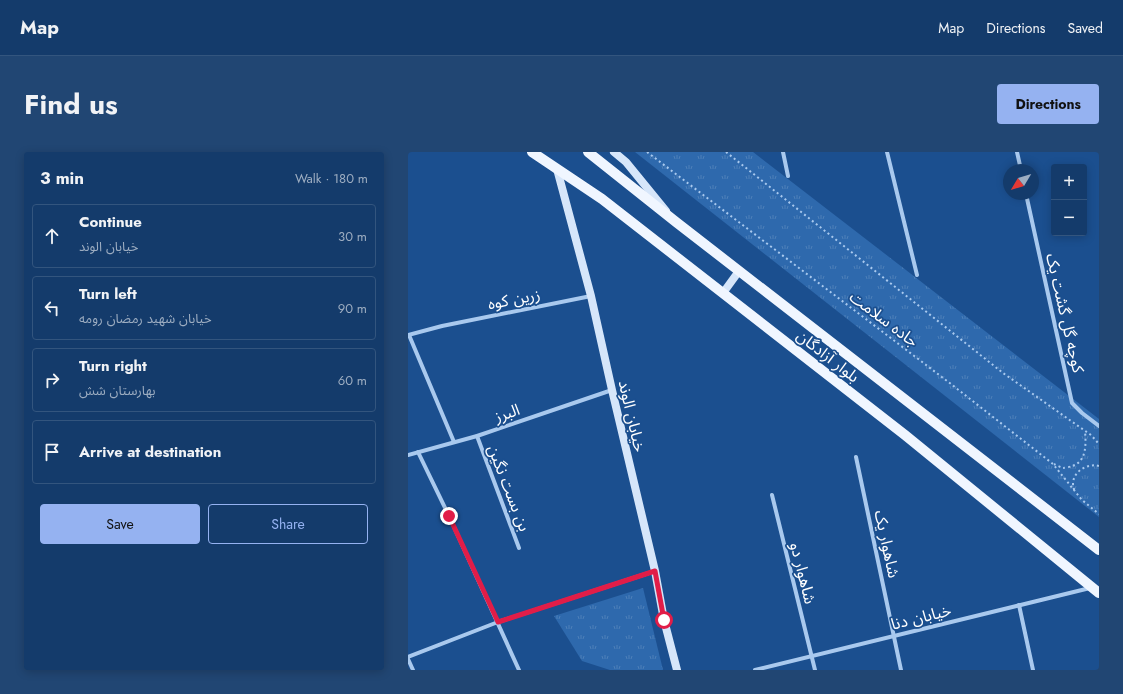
<!DOCTYPE html>
<html lang="en">
<head>
<meta charset="utf-8">
<style>
  body { margin:0; font-family:Jost,"Noto Sans Arabic",sans-serif; background:#214673; color:#f1f3f6 }
  .controls { position:absolute; right:12px; top:12px; display:grid; overflow:hidden; border-radius:4px; box-shadow:0 2px 10px #0003 }
  .controls button { width:36px; height:36px; display:grid; place-items:center; padding:0; border:0; border-bottom:1px solid #33557e; background:#143b6b; color:#f1f3f6; font:20px sans-serif }
  .compass { position:absolute; left:595px; top:12px; width:36px; height:36px; border-radius:50%; background:#143b6b; box-shadow:0 2px 10px #0003; rotate:232deg }
  .stop { position:absolute; width:12px; height:12px; margin:-9px; border:3px solid #e11d48; border-radius:50%; background:#fff }
  .stop.end { background:#e11d48; border-color:#fff; box-shadow:0 1px 4px #0008 }
  .list { margin:0; padding:0; list-style:none }
  h2 { display:flex; justify-content:space-between; align-items:center; height:52px; margin:0; padding:0 16px; font-size:17px }
  h2 small { font-size:13px; font-weight:400; color:#9dadc1 }
  .list li { display:grid; grid-template-columns:26px 1fr auto; gap:12px; align-items:center; box-sizing:border-box; height:64px; margin:0 8px 8px; padding:0 8px; border:1px solid #33557e; border-radius:4px }
  .list b { display:block; font-size:15px; white-space:nowrap }
  .list p { margin:0; font-size:13px; white-space:nowrap; color:#9dadc1 }
  .list em { font-size:13px; font-style:normal; color:#9dadc1 }
  .actions { display:flex; gap:8px; padding:12px 16px }
  .actions a { flex:1; padding:9px 0; border:1px solid #95b2f1; border-radius:4px; text-align:center; font-size:14px; color:#95b2f1 }
  .actions .main { background:#95b2f1; color:#111 }
  .icon { flex:none; width:22px; height:22px; fill:none; stroke:currentColor; stroke-width:2; stroke-linecap:round; stroke-linejoin:round }
  .map { position:relative; flex:none; width:691px; height:518px; overflow:hidden; border-radius:4px }
  header { display:flex; align-items:center; gap:24px; box-sizing:border-box; height:56px; padding:0 20px; background:#143b6b; border-bottom:1px solid #33557e }
  header strong { font-size:19px }
  nav { display:flex; gap:22px; margin-inline-start:auto; font-size:14px }
  .intro { display:flex; align-items:center; justify-content:space-between; box-sizing:border-box; height:96px; padding:0 24px }
  h1 { margin:0; font-size:28px }
  .button { padding:10px 18px; border-radius:4px; background:#95b2f1; color:#111; font-size:14px; font-weight:700 }
  main { display:flex; gap:24px; padding:0 24px }
  aside { flex:1; background:#143b6b; border-radius:4px; box-shadow:0 2px 10px #0003 }
  .map>svg:first-child { display:block }
  .park { fill:url(#park-tufts) }
  .lines { fill:none; stroke-linecap:round; stroke-linejoin:round }
  .path { stroke:#a9c9ee; stroke-width:2; stroke-dasharray:2 3; stroke-linecap:butt }
  .street { stroke:#a9c9ee; stroke-width:4 }
  .secondary { stroke:#d6e6fa; stroke-width:8 }
  .primary { stroke:#f0f6ff; stroke-width:10 }
  .route { stroke:#e11d48; stroke-width:5 }
  .labels { text-anchor:middle; dominant-baseline:central; stroke-width:3.5; stroke-linejoin:round; paint-order:stroke }
  .street-label { font-size:16px; fill:#fff; stroke:#1b4f8f }
</style>
</head>
<body>
<header>
<strong>Map</strong>
<nav><a>Map</a><a>Directions</a><a>Saved</a></nav>
</header>
<div class="intro"><h1>Find us</h1><a class="button">Directions</a></div>
<main>
<aside>
<h2>3 min<small>Walk · 180 m</small></h2>
<ul class="list">
<li><svg class="icon" aria-label="ahead" viewBox="0 0 24 24"><path d="M12 20V5M6 11l6-6 6 6"/></svg><div><b>Continue</b><p>خیابان الوند</p></div><em>30 m</em></li>
<li><svg class="icon" aria-label="left" viewBox="0 0 24 24"><path d="M17 20v-9H6M10 6l-5 5 5 5"/></svg><div><b>Turn left</b><p>خیابان شهید رمضان رومه</p></div><em>90 m</em></li>
<li><svg class="icon" aria-label="right" viewBox="0 0 24 24"><path d="M7 20v-9h11M14 6l5 5-5 5"/></svg><div><b>Turn right</b><p>بهارستان شش</p></div><em>60 m</em></li>
<li><svg class="icon" aria-label="arrive" viewBox="0 0 24 24"><path d="M6 21V4h12l-3 4 3 4H6"/></svg><div><b>Arrive at destination</b></div></li>
</ul>
<div class="actions"><a class="main">Save</a><a>Share</a></div>
</aside>
<div class="map">
<svg width="691" height="518" viewBox="0 0 691 518">
  <defs>
    <pattern id="park-tufts" width="24" height="20" patternUnits="userSpaceOnUse"><rect width="24" height="20" fill="#2e69ad"/><path d="M3 7l-1-3M5 7V3M7 7l1-3M15 17l-1-3M17 17v-4M19 17l1-3" fill="none" stroke="#4d80b9"/></pattern>
  </defs>
  <rect width="100%" height="100%" fill="#1b4f8f"/>
  <g class="park">
    <polygon points="227,0 345,0 691,267 691,365"/>
    <polygon points="235,436 255,518 202,518 174,509 146,464"/>
  </g>
  <g class="lines">
    <g class="path">
      <polyline points="239,0 543,232 645,312 674,348 691,362"/>
      <polyline points="318,0 595,221 683,283 691,292"/>
      <path d="M646,312C648,313 652,315 655,316C657,316 662,315 664,314C679,310 678,291 677,279"/>
      <path d="M666,338C666,336 665,334 665,332C665,319 680,311 691,314"/>
    </g>
    <g class="street">
      <polyline points="375,0 380,24"/>
      <polyline points="479,0 509,123"/>
      <polyline points="609,0 613,18"/>
      <polyline points="618,42 664,251 674,261 691,274"/>
      <polyline points="0,183 34,174 183,144"/>
      <polyline points="1,183 46,290"/>
      <polyline points="69,284 111,396"/>
      <polyline points="10,300 41,364 111,518"/>
      <polyline points="0,303 69,284 204,238"/>
      <polyline points="448,305 493,518"/>
      <polyline points="364,343 407,518"/>
      <polyline points="611,453 625,518"/>
      <polyline points="0,505 90,470 247,419"/>
      <polyline points="0,507 5,518"/>
      <polyline points="347,518 682,436"/>
    </g>
    <g class="secondary">
      <polyline points="206,0 218,10 258,59"/>
      <polyline points="149,17 183,144 204,238 247,419 256,468 269,518"/>
      <polyline points="315,141 331,119"/>
    </g>
    <g class="primary">
      <polyline points="124,0 194,47 497,283 691,441"/>
      <polyline points="180,0 268,70 691,398"/>
    </g>
  </g>
  <g class="lines">
    <polyline class="route" points="41,364 90,470 247,419 256,468"/>
  </g>
  <g class="labels">
    <g class="street-label">
      <text transform="translate(106 147) rotate(-11)">زرین کوه</text>
      <text transform="translate(657 161) rotate(77)">کوچه گل گشت یک</text>
      <text transform="translate(476 167) rotate(37)">جاده سلامت</text>
      <text transform="translate(420 204) rotate(38)">بلوار آزادگان</text>
      <text transform="translate(99 261) rotate(-19)">البرز</text>
      <text transform="translate(224 264) rotate(77)">خیابان الوند</text>
      <text transform="translate(101 336) rotate(69)">بن بست نگین</text>
      <text transform="translate(479 392) rotate(78)">شاهوار یک</text>
      <text transform="translate(395 421) rotate(76)">شاهوار دو</text>
      <text transform="translate(513 465) rotate(-14)">خیابان دنا</text>
    </g>
  </g>
</svg>
<div class="controls">
<button>+</button>
<button>−</button>
</div>
<svg class="compass" viewBox="-18 -18 36 36"><path d="M0-13l5 13h-10z" fill="#e53935"/><path d="M0 13l5-13h-10z" fill="#9dadc1"/></svg>
<div class="stop" style="left:256px;top:468px"></div>
<div class="stop end" style="left:41px;top:364px"></div>
</div>
</main>
</body>
</html>
